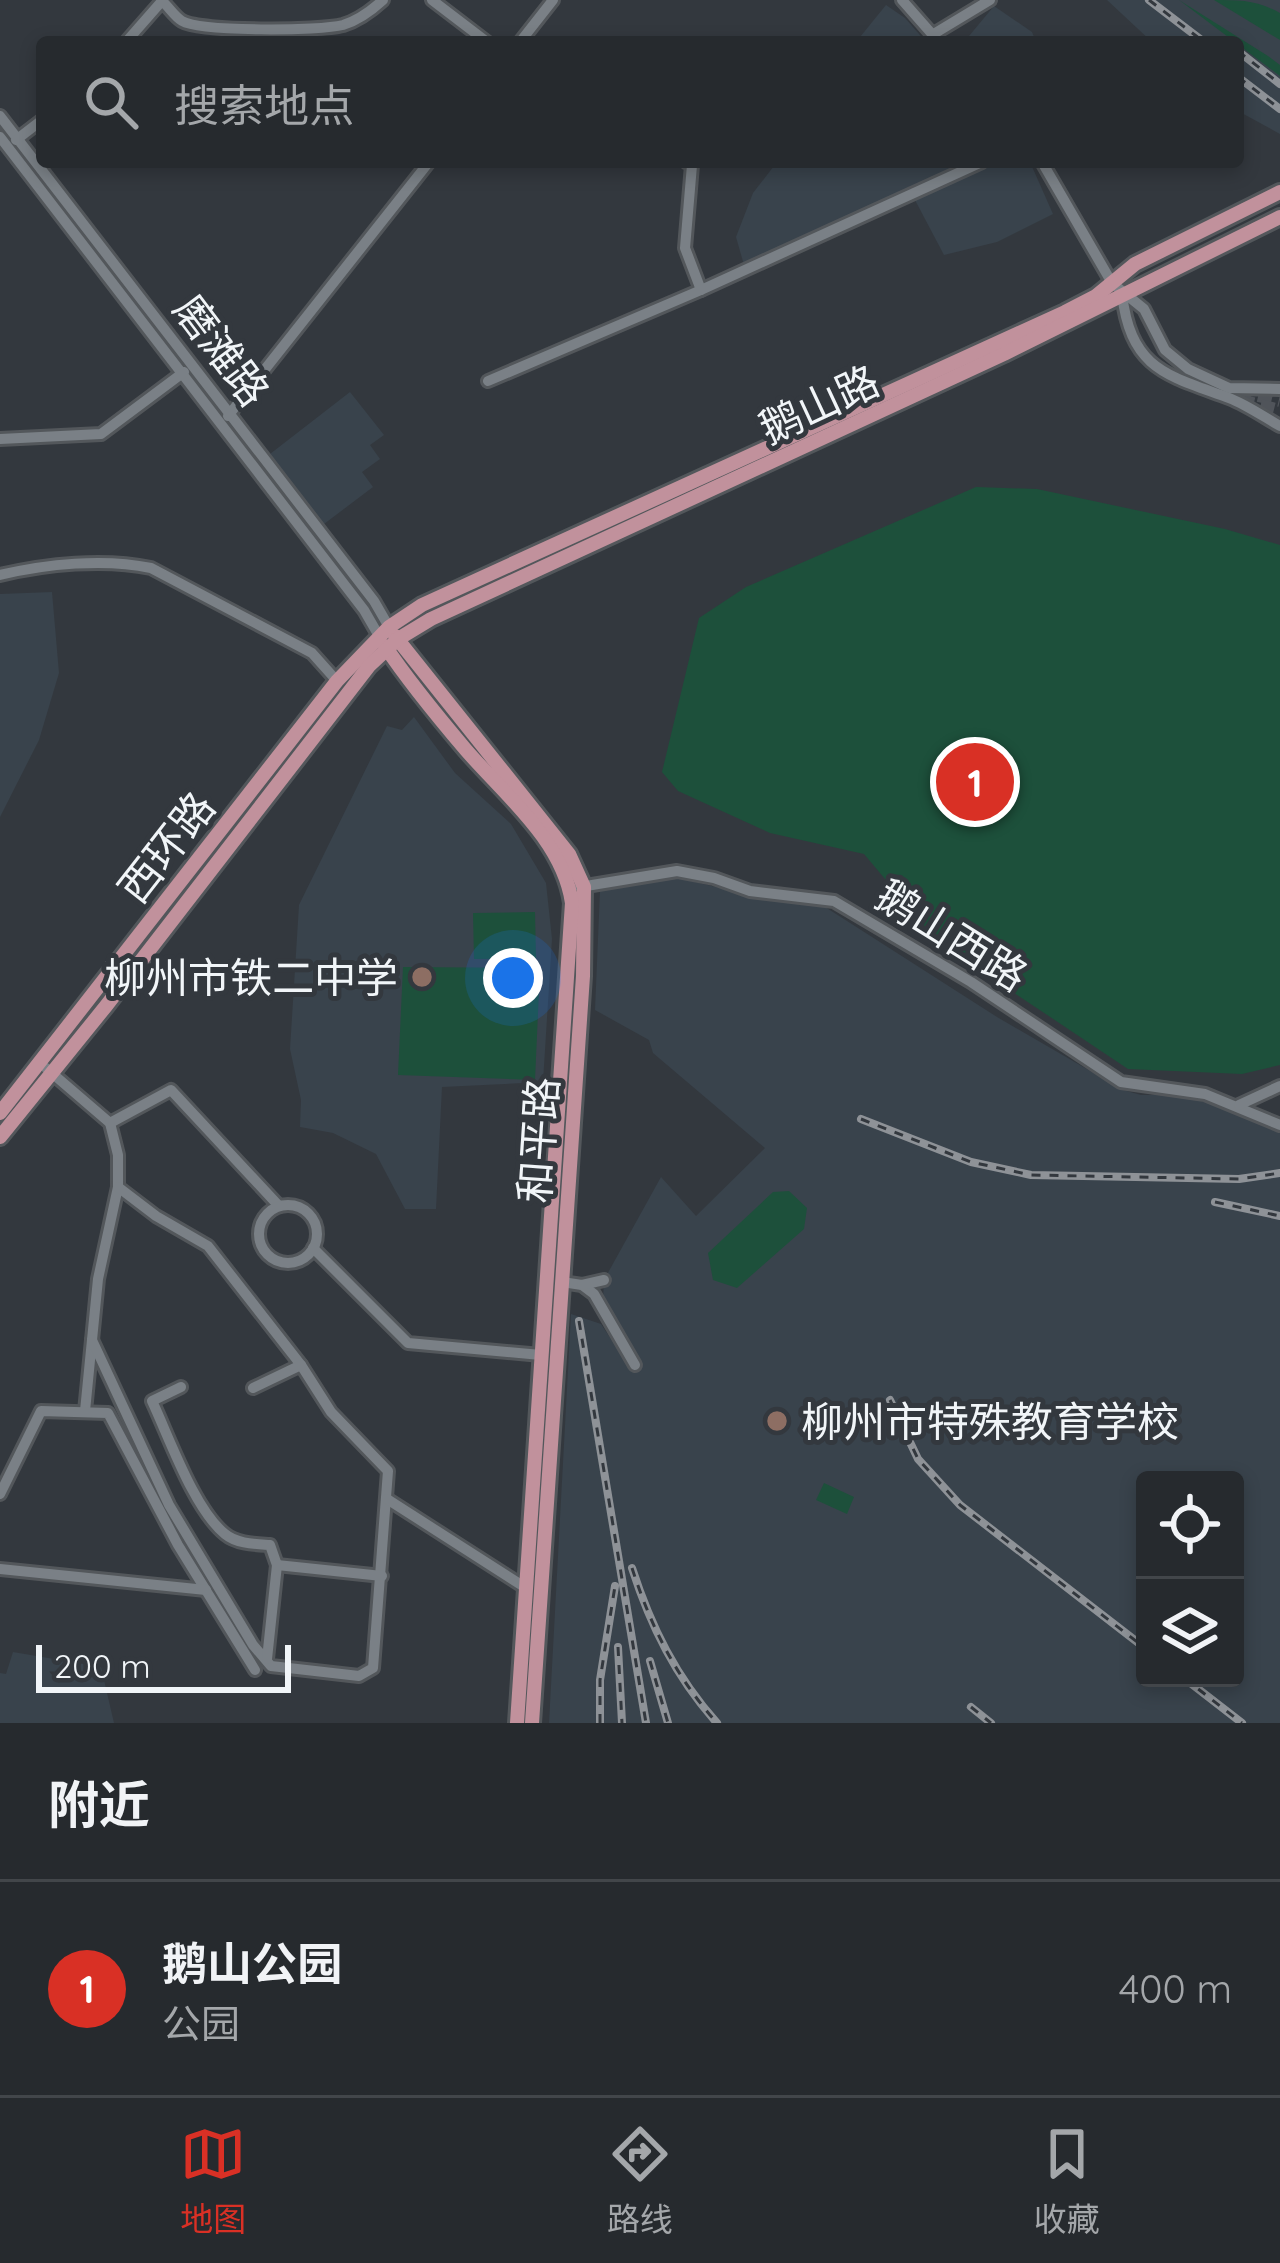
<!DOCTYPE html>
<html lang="zh">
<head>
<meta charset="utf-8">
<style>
  body { margin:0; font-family:Quicksand,"Noto Sans SC",sans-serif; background:#2e3236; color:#f1f3f6 }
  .controls { position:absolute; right:36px; bottom:36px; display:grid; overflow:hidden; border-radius:12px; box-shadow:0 6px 18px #0003 }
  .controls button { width:108px; height:108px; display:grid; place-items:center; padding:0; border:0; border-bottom:3px solid #42464a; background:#262a2e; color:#f1f3f6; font:60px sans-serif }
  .scale { position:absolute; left:36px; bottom:30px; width:255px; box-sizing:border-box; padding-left:12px; border:6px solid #f1f5f8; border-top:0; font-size:33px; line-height:42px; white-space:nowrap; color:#f1f5f8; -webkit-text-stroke:9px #33383e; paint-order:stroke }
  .you { position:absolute; left:513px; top:978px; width:42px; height:42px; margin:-30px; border:9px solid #fff; border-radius:50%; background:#1a73e8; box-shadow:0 0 0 18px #1a73e833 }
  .badge { display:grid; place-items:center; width:78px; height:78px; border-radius:50%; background:#d93025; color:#fff; font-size:39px; font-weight:700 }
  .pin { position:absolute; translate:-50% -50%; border:6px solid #fff; box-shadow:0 3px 12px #0006 }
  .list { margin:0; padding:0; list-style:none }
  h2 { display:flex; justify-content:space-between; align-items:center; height:156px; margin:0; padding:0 48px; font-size:51px }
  h2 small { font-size:39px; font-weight:400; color:#a4a7aa }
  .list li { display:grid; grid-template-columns:78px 1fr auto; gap:36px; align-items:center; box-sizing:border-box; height:216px; padding:0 48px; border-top:3px solid #42464a }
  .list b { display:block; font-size:45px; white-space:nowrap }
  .list p { margin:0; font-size:39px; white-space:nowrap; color:#a4a7aa }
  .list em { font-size:39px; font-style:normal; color:#a4a7aa }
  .icon { flex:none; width:66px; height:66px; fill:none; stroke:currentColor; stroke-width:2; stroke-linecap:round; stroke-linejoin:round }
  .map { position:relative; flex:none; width:1280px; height:1723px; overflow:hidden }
  .search { position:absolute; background:#262a2e; box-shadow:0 6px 18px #0003; left:36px; right:36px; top:36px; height:132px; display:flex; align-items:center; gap:30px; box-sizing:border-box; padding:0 42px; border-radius:12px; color:#a4a7aa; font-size:45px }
  .sheet { height:372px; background:#262a2e }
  nav { display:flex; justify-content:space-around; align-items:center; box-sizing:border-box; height:168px; border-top:3px solid #42464a; background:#262a2e; font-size:33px; color:#a4a7aa }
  nav a { display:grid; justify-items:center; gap:6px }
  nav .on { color:#d93025 }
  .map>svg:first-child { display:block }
  .built { fill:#39434c; fill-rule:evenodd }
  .green { fill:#1d503b }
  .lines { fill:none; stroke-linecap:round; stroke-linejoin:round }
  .major-tunnel { stroke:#50545a; stroke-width:14; stroke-dasharray:14 7; stroke-linecap:butt }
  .minor-casing { stroke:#53575b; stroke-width:16 }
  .major-casing { stroke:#53575b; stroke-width:20 }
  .minor { stroke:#7a8086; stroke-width:10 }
  .major { stroke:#c1919c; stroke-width:14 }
  .rail-casing { stroke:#8e9297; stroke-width:8 }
  .rail { stroke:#33383e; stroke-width:3; stroke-dasharray:9; stroke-linecap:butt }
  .education-dot { fill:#8d6e63; stroke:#33383e; stroke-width:4.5 }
  .labels { text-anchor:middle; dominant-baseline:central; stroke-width:10; stroke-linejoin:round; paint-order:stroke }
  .street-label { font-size:42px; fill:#f1f5f8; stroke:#33383e }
  .poi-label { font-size:42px; fill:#f1f5f8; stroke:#33383e; text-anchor:end }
</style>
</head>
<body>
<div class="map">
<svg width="1280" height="1723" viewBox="0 0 1280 1723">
  <rect width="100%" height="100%" fill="#33383e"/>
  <g class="built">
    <polygon points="1107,0 1280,0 1280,134 1238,111 1238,42 1152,42"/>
    <polygon points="886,5 905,18 926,42 856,42"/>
    <polygon points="994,6 1032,32 1036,42 964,42"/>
    <polygon points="777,162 964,162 744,265 736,237 753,193"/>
    <polygon points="994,162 1030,162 1053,214 997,242 944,255 915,200"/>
    <polygon points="350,392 384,435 370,445 380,459 362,472 373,487 324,524 270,454"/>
    <polygon points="52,592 59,673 39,740 0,817 0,594"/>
    <polygon points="414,717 455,773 511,824 546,883 552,939 543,1082 442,1087 436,1209 405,1209 376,1154 333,1133 300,1127 301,1100 290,1049 299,905 387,726 402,730"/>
    <path d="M674,877L754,896L822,905L997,1017L1123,1090L1141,1095H1175L1217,1105L1280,1132V1723H549L571,1314L601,1324L630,1368L639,1362L603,1301L604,1280L661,1177L696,1216L765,1148L653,1053L649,1040L595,1010L600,891ZM1145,1480H1235V1678H1145Z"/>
    <polygon points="13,1652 101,1667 114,1723 0,1723 0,1673 6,1674"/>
  </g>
  <g class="green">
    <polygon points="1179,0 1268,56 1280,65 1280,76"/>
    <path d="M1214,0C1240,0 1257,0 1280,13V40Z"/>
    <polygon points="976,487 1037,489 1225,529 1280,545 1280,1065 1242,1074 1128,1069 938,942 864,854 770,833 678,791 662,772 699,618 746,587"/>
    <polygon points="535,912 536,958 474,959 473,913"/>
    <polygon points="403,967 540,968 535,1080 398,1075"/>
    <polygon points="789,1191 807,1208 804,1229 737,1288 713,1280 708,1253 773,1192"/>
    <polygon points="824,1483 854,1497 847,1514 816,1500"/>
  </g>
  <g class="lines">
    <g class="major-tunnel">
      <polyline points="1238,390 1280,400"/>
      <polyline points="1240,401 1280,411"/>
    </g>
    <g class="minor-casing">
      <g id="minor">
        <polyline points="432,0 487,42"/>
        <polyline points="902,0 939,42"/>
        <polyline points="932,35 990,0"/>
        <path d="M126,42L162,1C168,6 175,17 182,21C201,32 320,31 343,25C359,20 371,11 383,0"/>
        <polyline points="520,42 553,0"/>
        <polyline points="0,116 374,601 389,627"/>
        <polyline points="0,137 364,610 379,636"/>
        <polyline points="16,140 42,120"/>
        <polyline points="686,162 692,165 685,248 701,290"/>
        <polyline points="1042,162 1112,283 1144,309 1165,350 1188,369 1229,388 1280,389"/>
        <path d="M1122,294C1131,370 1167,375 1229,398C1247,405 1264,417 1280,426"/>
        <polyline points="488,381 701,290 982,162"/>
        <polyline points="228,416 429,162"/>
        <polyline points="0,439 101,434 184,372"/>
        <path d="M0,575C46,564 104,558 151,568L312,653L337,681"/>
        <polyline points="580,887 677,871 714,878 750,891 834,901 971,982 1121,1082 1205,1094 1280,1125"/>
        <polyline points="46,1068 110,1123 118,1155 118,1187 98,1279 85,1411"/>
        <polyline points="1239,1105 1280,1086"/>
        <polyline points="110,1123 171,1090 278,1205"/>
        <circle cx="288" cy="1234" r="29"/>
        <polyline points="313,1248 408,1343 541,1355"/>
        <polyline points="562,1282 582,1285 594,1294 635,1365"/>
        <polyline points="582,1285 604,1280"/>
        <polyline points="92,1340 169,1505 253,1645 271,1666 359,1676 373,1668 388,1471 331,1412 301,1365 208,1246 156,1216 118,1187"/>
        <path d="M181,1387L152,1401C169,1437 194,1509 225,1534C237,1544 255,1544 270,1545L277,1565L267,1659"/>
        <polyline points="253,1388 301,1365"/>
        <polyline points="0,1494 41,1411 108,1413 178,1545 255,1670"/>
        <polyline points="387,1499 526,1588"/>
        <polyline points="277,1565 382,1576"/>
        <polyline points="0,1569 206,1590"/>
      </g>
    </g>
    <g class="major-casing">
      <g id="major">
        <polyline points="395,636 569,854 584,887 583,976 532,1723"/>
        <path d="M385,646C409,682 438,717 466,750C505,795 563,841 572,903L517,1723"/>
        <polyline points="0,1113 337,681 389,627 422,605 1065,312 1096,296 1135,264 1280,192"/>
        <polyline points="0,1137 106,1006 369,666 398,639 431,619 1004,354 1280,217"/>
      </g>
    </g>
    <use href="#minor" class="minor"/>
    <use href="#major" class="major"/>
    <g class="rail-casing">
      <g id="rail">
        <polyline points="1149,0 1204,42"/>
        <polyline points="1238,51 1280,84"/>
        <polyline points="1238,77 1280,109"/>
        <polyline points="861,1119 971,1162 1031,1175 1239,1179 1280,1173"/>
        <polyline points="1215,1202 1280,1216"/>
        <polyline points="579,1321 646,1723"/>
        <polyline points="890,1400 918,1459 960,1505 1145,1648"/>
        <path d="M632,1568C651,1627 676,1677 717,1723"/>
        <polyline points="618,1647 622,1723"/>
        <polyline points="650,1661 668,1723"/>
        <polyline points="1184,1678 1242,1723"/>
        <polyline points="971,1707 991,1723"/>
        <polyline points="600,1723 600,1680 615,1586"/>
      </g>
    </g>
    <use href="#rail" class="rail"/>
  </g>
  <g class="education-dot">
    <circle cx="422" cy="977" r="12"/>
    <circle cx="777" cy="1421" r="12"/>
  </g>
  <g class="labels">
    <g class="street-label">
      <text transform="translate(222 350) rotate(53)">磨滩路</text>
      <text transform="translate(819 404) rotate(-25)">鹅山路</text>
      <text transform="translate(166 847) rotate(-52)">西环路</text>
      <text transform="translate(952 935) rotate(32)">鹅山西路</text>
      <text transform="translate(538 1140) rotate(-86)">和平路</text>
    </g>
    <g class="poi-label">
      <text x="398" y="977">柳州市铁二中学</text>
      <text x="801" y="1421" text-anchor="start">柳州市特殊教育学校</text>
    </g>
  </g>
</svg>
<div class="controls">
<button><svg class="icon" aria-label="locate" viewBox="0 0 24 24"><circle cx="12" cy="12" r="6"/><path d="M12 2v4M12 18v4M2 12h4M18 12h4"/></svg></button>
<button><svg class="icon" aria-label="layers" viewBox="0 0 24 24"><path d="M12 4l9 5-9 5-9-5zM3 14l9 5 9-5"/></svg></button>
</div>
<div class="scale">200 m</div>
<div class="you"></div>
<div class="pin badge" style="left:975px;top:782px">1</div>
<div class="search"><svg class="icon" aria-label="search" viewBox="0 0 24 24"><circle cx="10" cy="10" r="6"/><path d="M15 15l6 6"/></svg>搜索地点</div>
</div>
<section class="sheet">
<h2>附近<small></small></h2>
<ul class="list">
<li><span class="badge">1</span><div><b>鹅山公园</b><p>公园</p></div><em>400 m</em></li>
</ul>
</section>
<nav>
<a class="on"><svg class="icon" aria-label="map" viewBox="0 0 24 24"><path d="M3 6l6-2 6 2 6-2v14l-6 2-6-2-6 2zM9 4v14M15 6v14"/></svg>地图</a>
<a><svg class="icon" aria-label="directions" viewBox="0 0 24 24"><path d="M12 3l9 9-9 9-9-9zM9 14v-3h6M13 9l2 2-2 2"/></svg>路线</a>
<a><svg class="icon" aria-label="saved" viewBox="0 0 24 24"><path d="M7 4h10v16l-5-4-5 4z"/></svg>收藏</a>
</nav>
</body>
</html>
